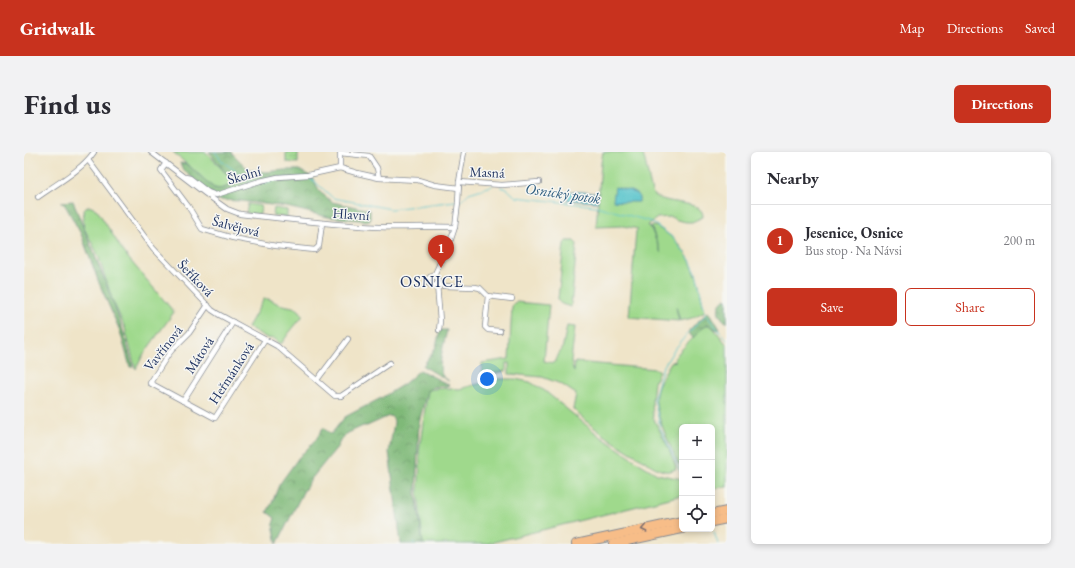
<!DOCTYPE html>
<html lang="en">
<head>
<meta charset="utf-8">
<style>
  body { margin:0; font-family:"EB Garamond",serif; background:#f2f2f3; color:#2b2b33 }
  .controls { position:absolute; right:12px; bottom:12px; display:grid; overflow:hidden; border-radius:6px; box-shadow:0 2px 6px #0003 }
  .controls button { width:36px; height:36px; display:grid; place-items:center; padding:0; border:0; border-bottom:1px solid #e1e1e2; background:#fff; color:#2b2b33; font:20px sans-serif }
  .you { position:absolute; left:463px; top:227px; width:14px; height:14px; margin:-10px; border:3px solid #fff; border-radius:50%; background:#1a73e8; box-shadow:0 0 0 6px #1a73e833 }
  .badge { display:grid; place-items:center; width:26px; height:26px; border-radius:50%; background:#c8321e; color:#fff; font-size:13px; font-weight:700 }
  .pin { position:absolute; translate:-50% -33px; filter:drop-shadow(0 1px 2px #0008) }
  .pin::after { content:''; position:absolute; top:21px; width:14px; height:12px; background:inherit; clip-path:polygon(0 0,100% 0,50% 100%) }
  .list { margin:0; padding:0; list-style:none }
  h2 { display:flex; justify-content:space-between; align-items:center; height:52px; margin:0; padding:0 16px; font-size:17px }
  h2 small { font-size:13px; font-weight:400; color:#7c7c81 }
  .list li { display:grid; grid-template-columns:26px 1fr auto; gap:12px; align-items:center; box-sizing:border-box; height:72px; padding:0 16px; border-top:1px solid #e1e1e2 }
  .list b { display:block; font-size:15px; white-space:nowrap }
  .list p { margin:0; font-size:13px; white-space:nowrap; color:#7c7c81 }
  .list em { font-size:13px; font-style:normal; color:#7c7c81 }
  .actions { display:flex; gap:8px; padding:12px 16px }
  .actions a { flex:1; padding:9px 0; border:1px solid #c8321e; border-radius:6px; text-align:center; font-size:14px; color:#c8321e }
  .actions .main { background:#c8321e; color:#fff }
  .icon { flex:none; width:22px; height:22px; fill:none; stroke:currentColor; stroke-width:2; stroke-linecap:round; stroke-linejoin:round }
  .map { position:relative; flex:none; width:703px; height:392px; overflow:hidden; border-radius:6px }
  header { display:flex; align-items:center; gap:24px; box-sizing:border-box; height:56px; padding:0 20px; background:#c8321e; color:#fff }
  header strong { font-size:19px }
  nav { display:flex; gap:22px; margin-inline-start:auto; font-size:14px }
  .intro { display:flex; align-items:center; justify-content:space-between; box-sizing:border-box; height:96px; padding:0 24px }
  h1 { margin:0; font-size:28px }
  .button { padding:10px 18px; border-radius:6px; background:#c8321e; color:#fff; font-size:14px; font-weight:700 }
  main { display:flex; gap:24px; padding:0 24px }
  aside { flex:1; background:#fff; border-radius:6px; box-shadow:0 2px 6px #0003 }
  .map>svg:first-child { display:block }
  .grass { fill:#9fd98c; stroke:#5d8475 }
  .forest { fill:url(#forest-crowns); stroke:#4d746b }
  .park { fill:url(#park-tufts); stroke:#5d8475 }
  .water { fill:#55c3ca; stroke:#387994 }
  .lines { fill:none; stroke-linecap:round; stroke-linejoin:round }
  .stream { stroke:#55c3ca; stroke-width:1 }
  .minor-casing { stroke:#858a93; stroke-width:6 }
  .motorway-casing { stroke:#858a93; stroke-width:10 }
  .minor { stroke:#fff; stroke-width:4.5 }
  .motorway { stroke:#f7bd88; stroke-width:8 }
  .oneway { stroke:#7e6f71 }
  .labels { text-anchor:middle; dominant-baseline:central; stroke-width:3; stroke-linejoin:round; paint-order:stroke }
  .street-label { font-size:14px; fill:#1b2f5e; stroke:#f6f6f2 }
  .water-label { font-size:15px; font-style:italic; fill:#2c5b7e; stroke:#f6f6f2 }
  .quarter-label { font-size:16px; letter-spacing:1px; fill:#1b2f5e; stroke:#f6f6f2 }
</style>
</head>
<body>
<header>
<strong>Gridwalk</strong>
<nav><a>Map</a><a>Directions</a><a>Saved</a></nav>
</header>
<div class="intro"><h1>Find us</h1><a class="button">Directions</a></div>
<main>
<div class="map">
<svg width="703" height="392" viewBox="0 0 703 392">
  <defs>
    <pattern id="forest-crowns" width="20" height="18" patternUnits="userSpaceOnUse"><rect width="20" height="18" fill="#7fb978"/><path d="M2 6a3 3 0 1 1 6 0M12 15a3 3 0 1 1 6 0" fill="none" stroke="#679766"/></pattern>
    <pattern id="park-tufts" width="24" height="20" patternUnits="userSpaceOnUse"><rect width="24" height="20" fill="#9fd98c"/><path d="M3 7l-1-3M5 7V3M7 7l1-3M15 17l-1-3M17 17v-4M19 17l1-3" fill="none" stroke="#88bb7b"/></pattern>
  </defs>
  <rect width="100%" height="100%" fill="#f6f6f2"/>
  <filter id="ink" filterUnits="userSpaceOnUse"><feTurbulence type="fractalNoise" baseFrequency=".025" numOctaves="2"/><feDisplacementMap in="SourceGraphic" scale="8" xChannelSelector="R" yChannelSelector="G"/><feConvolveMatrix kernelMatrix="1 2 1 2 8 2 1 2 1" color-interpolation-filters="sRGB"/></filter>
  <filter id="wash" filterUnits="userSpaceOnUse"><feTurbulence type="fractalNoise" baseFrequency=".012" numOctaves="4" result="noise"/><feDisplacementMap in="SourceGraphic" scale="16" xChannelSelector="R" yChannelSelector="G"/><feGaussianBlur stdDeviation="0.9" result="paint"/><feColorMatrix in="noise" values="0 0 0 0 0 0 0 0 0 0 0 0 0 0 0 0 0 1.4 0 .05"/><feComposite in="paint" operator="in"/></filter>
  <g filter="url(#wash)">
    <rect width="100%" height="100%" fill="#efe4c8"/>
    <g class="grass">
      <path d="M149,0H182L209,29L210,31C203,35 198,38 190,36Z"/>
      <path d="M579,0H618L621,9L628,40C637,55 680,46 679,65L668,70H662L653,68L647,65L633,66L623,74H626L637,101L627,74C632,73 636,77 641,80C659,92 669,111 675,132C677,141 678,150 681,159L668,166L656,169L652,155L655,169L605,165L612,79L614,77L599,74L572,75L577,11Z"/>
      <polygon points="224,52 237,54 236,62 222,61"/>
      <polygon points="65,54 72,57 75,61 97,96 105,107 150,160 119,203 112,217 111,215 101,176 88,147 74,103 60,76 59,69 60,66 59,58"/>
      <polygon points="250,56 263,58 263,65 249,64"/>
      <path d="M542,89H550L553,92L547,155C542,153 535,153 534,147L540,92Z"/>
      <path d="M240,147C247,146 249,150 255,152C263,155 273,153 278,162V165L265,181L257,192L251,187L243,186L224,175Z"/>
      <path d="M492,150L525,153L520,209L529,211C534,208 533,202 538,198L543,174L551,175L547,209L550,220L551,210L632,217L635,219L630,230L628,249L629,265L645,297L652,315V317C648,318 645,320 640,319C632,317 624,311 616,306C592,292 569,277 549,257L552,242L537,232L518,225L485,222V211H482V219L466,222L465,225L458,226V211L485,207L488,155L489,152Z"/>
      <path d="M682,173H686L692,179L703,193V335L688,336V275H658V315L654,311C647,294 629,260 632,242C634,231 641,220 647,210L652,209L650,207L656,199Z"/>
      <polygon points="473,227 491,227 506,230 521,239 573,282 615,311 633,322 658,327 658,343 462,392 399,392 394,339 396,312 395,300 401,256 404,239 408,237 425,236 435,237"/>
    </g>
    <g class="forest">
      <path d="M185,0H207L224,17L241,20L261,18H275L288,25L296,40L308,50L346,58V69L304,65L263,55L217,49L194,48L158,17L156,11L163,12L190,36C198,38 203,35 209,31V29L195,13Z"/>
      <path d="M49,49C70,104 96,158 109,215H106L96,179L75,131L57,82L41,53L37,50Z"/>
      <path d="M701,147L703,148V171C693,163 691,155 701,147Z"/>
      <polygon points="684,160 687,162 696,177 693,178 684,172 682,173 669,186 665,181 665,178"/>
      <path d="M416,178H423C421,188 413,214 418,223C420,226 423,227 425,229L399,214L412,195Z"/>
      <path d="M396,218L425,233L424,234L409,235L403,240L395,270L392,341L399,392H377L365,300L370,271C370,267 369,265 365,264L343,274H339L324,281L316,288L314,294L288,326L279,340L253,392L249,372L251,366L243,360L248,351L255,333L275,305L291,289L299,276L307,282L321,265L357,246L380,232Z"/>
    </g>
    <polygon class="park" points="262,0 274,0 274,11 262,10"/>
    <g class="water">
      <polygon points="591,35 607,39 614,43 615,46 615,50 603,50 589,49"/>
      <polygon points="544,39 574,41 573,50 543,48"/>
    </g>
    <g class="lines">
      <g class="stream">
        <polyline points="191,0 199,10 227,30"/>
        <polyline points="235,32 255,27 284,26 289,28 309,46 367,57 432,49"/>
        <polyline points="477,35 483,37 492,45 572,54 628,70 648,85 666,108 672,120 681,160"/>
        <polyline points="437,49 445,41 468,34"/>
        <polyline points="682,161 686,168 703,188"/>
        <polyline points="664,181 682,163"/>
        <polyline points="656,319 636,275 630,246 638,217 648,201 663,182"/>
        <polyline points="690,380 694,392"/>
        <polyline points="390,390 390,392"/>
      </g>
    </g>
  </g>
  <g filter="url(#ink)">
    <g class="lines">
      <g class="minor-casing">
        <g id="minor">
          <path d="M127,0L182,42L203,57L216,62C262,67 308,73 354,75C379,76 405,74 431,75"/>
          <polyline points="64,8 129,96 188,158 194,162 253,194 311,244 317,244 366,211"/>
          <polyline points="142,11 137,18 164,54 178,77 209,86 252,94 291,98 295,94 298,71"/>
          <polyline points="161,25 166,26 184,40 192,43 236,29 254,25 284,23 316,16"/>
          <polyline points="355,26 353,16 345,4 316,1 316,16 333,21 355,26 394,28 411,33 435,36"/>
          <polyline points="435,30 478,33 515,30"/>
          <path d="M14,45C32,32 58,18 70,0"/>
          <path d="M410,124C414,126 415,129 413,132L416,169L415,178"/>
          <polyline points="413,132 410,134 407,133 404,131 404,127 406,125 410,124 427,87 431,75 434,51 435,30 440,0"/>
          <polyline points="413,132 420,134 451,135 456,136 464,144 488,147"/>
          <polyline points="464,144 461,175 464,178 476,179"/>
          <polyline points="184,153 165,181 148,198 144,203 126,231 191,266 241,188"/>
          <polyline points="293,228 324,187"/>
          <polyline points="159,249 209,170"/>
        </g>
      </g>
      <g class="motorway-casing">
        <g id="motorway">
          <polyline points="688,362 703,359"/>
          <polyline points="688,370 703,367"/>
          <polyline points="552,392 658,369"/>
          <polyline points="589,392 658,377"/>
        </g>
      </g>
      <use href="#minor" class="minor"/>
      <use href="#motorway" class="motorway"/>
    </g>
    <defs><path id="oneway-chevron" d="M-2-3.5L2.5 0L-2 3.5" fill="none" stroke-width="1.6" stroke-linecap="round" stroke-linejoin="round"/></defs>
    <use class="oneway" href="#oneway-chevron" transform="translate(620 377) rotate(168)"/>
  </g>
  <g class="labels">
    <g class="street-label">
      <text transform="translate(463 20) rotate(2)">Masná</text>
      <text transform="translate(220 23) rotate(-16)">Školní</text>
      <text transform="translate(327 62) rotate(4)">Hlavní</text>
      <text transform="translate(212 74) rotate(14)">Šalvějová</text>
      <text transform="translate(172 126) rotate(46)">Šeříková</text>
      <text transform="translate(139 196) rotate(-52)">Vavřínová</text>
      <text transform="translate(175 203) rotate(-57)">Mátová</text>
      <text transform="translate(207 221) rotate(-57)">Heřmánková</text>
    </g>
    <g class="water-label">
      <text transform="translate(539 41) rotate(8)">Osnický potok</text>
    </g>
    <g class="quarter-label">
      <text x="408" y="129">OSNICE</text>
    </g>
  </g>
</svg>
<div class="controls">
<button>+</button>
<button>−</button>
<button><svg class="icon" aria-label="locate" viewBox="0 0 24 24"><circle cx="12" cy="12" r="6"/><path d="M12 2v4M12 18v4M2 12h4M18 12h4"/></svg></button>
</div>
<div class="you"></div>
<div class="pin badge" style="left:417px;top:116px">1</div>
</div>
<aside>
<h2>Nearby<small></small></h2>
<ul class="list">
<li><span class="badge">1</span><div><b>Jesenice, Osnice</b><p>Bus stop · Na Návsi</p></div><em>200 m</em></li>
</ul>
<div class="actions"><a class="main">Save</a><a>Share</a></div>
</aside>
</main>
</body>
</html>
